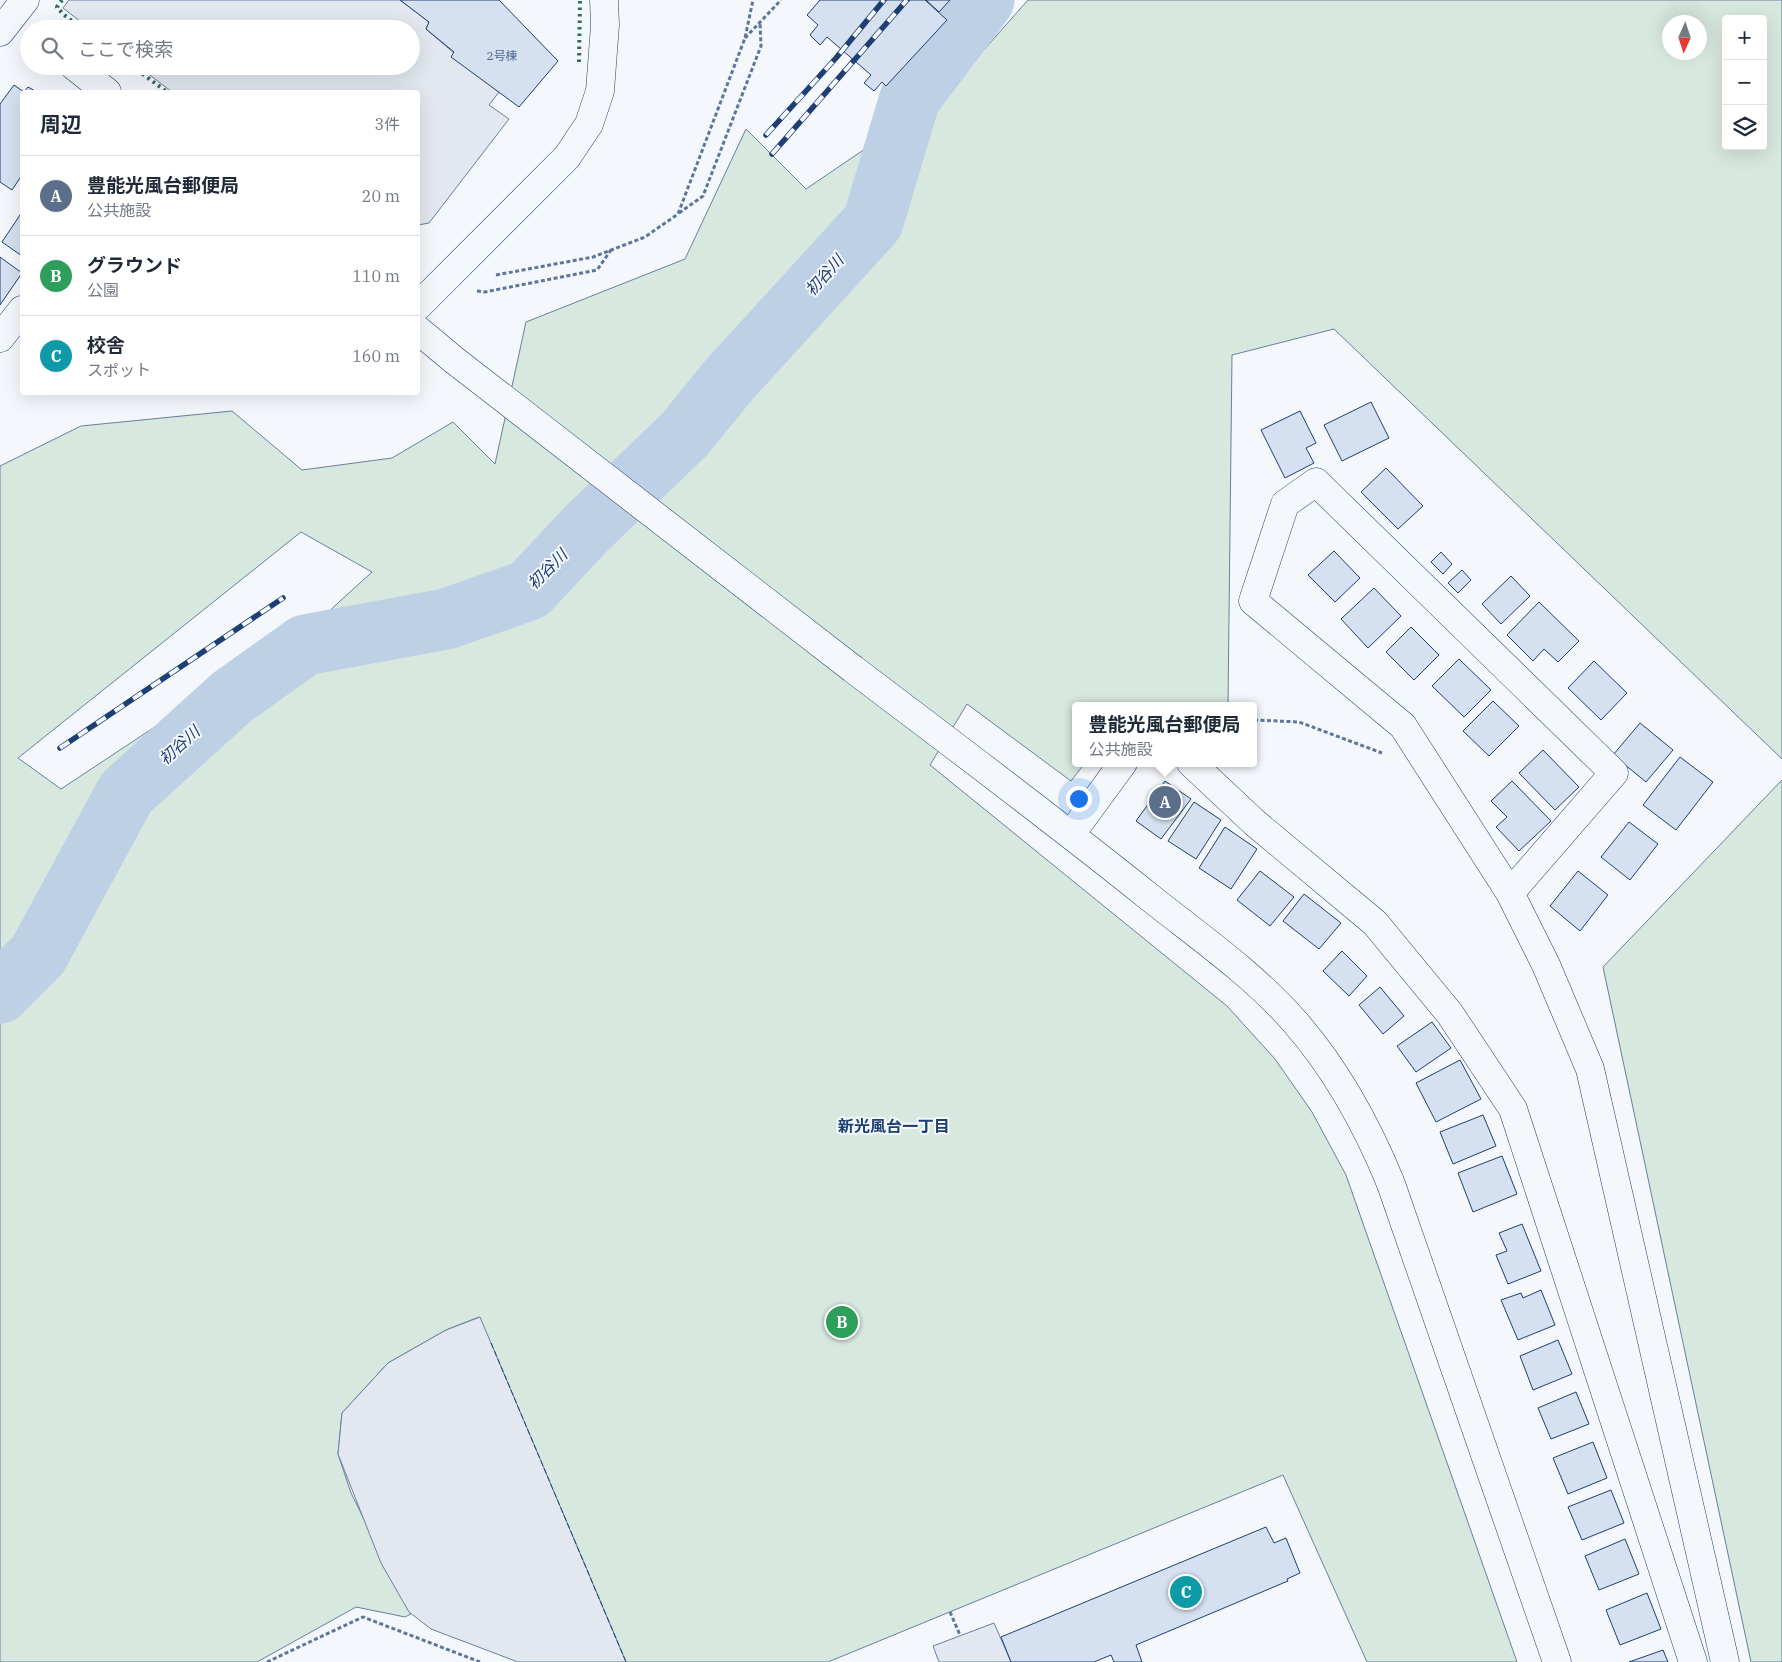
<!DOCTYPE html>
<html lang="ja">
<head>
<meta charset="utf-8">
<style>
  body { margin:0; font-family:"IBM Plex Serif","Noto Sans JP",serif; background:#f6f6f7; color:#1f2937 }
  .controls { position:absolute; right:15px; top:15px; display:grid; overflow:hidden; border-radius:5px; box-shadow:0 5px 20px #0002 }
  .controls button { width:45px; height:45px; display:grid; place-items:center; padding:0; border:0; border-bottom:1px solid #e0e1e3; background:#fff; color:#1f2937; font:25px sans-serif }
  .compass { position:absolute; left:1662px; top:15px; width:45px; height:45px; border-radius:50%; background:#fff; box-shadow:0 5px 20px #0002; rotate:183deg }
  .you { position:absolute; left:1078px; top:798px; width:18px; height:18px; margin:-12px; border:4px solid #fff; border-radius:50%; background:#1a73e8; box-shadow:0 0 0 8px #1a73e833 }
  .badge { display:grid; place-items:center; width:32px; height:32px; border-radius:50%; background:#c62828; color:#fff; font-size:16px; font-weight:700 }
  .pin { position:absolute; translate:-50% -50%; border:2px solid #fff; box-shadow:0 1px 5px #0006 }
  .popup { position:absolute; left:1072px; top:702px; width:185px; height:65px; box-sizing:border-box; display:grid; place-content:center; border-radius:5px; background:#fff; filter:drop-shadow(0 1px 4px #0005); font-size:16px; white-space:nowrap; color:#747a83 }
  .popup b { font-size:19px; color:#1f2937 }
  .popup::after { content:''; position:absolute; left:50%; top:100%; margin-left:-10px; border:10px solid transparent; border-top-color:#fff }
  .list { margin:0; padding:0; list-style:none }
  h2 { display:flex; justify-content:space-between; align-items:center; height:65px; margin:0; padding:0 20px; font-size:21px }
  h2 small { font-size:16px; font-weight:400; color:#747a83 }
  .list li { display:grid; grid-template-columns:32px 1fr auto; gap:15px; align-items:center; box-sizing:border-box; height:80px; padding:0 20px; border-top:1px solid #e0e1e3 }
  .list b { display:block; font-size:19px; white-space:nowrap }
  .list p { margin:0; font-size:16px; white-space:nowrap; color:#747a83 }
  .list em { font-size:16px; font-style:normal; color:#747a83 }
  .icon { flex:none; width:28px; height:28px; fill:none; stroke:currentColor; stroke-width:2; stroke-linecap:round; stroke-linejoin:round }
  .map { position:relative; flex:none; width:1782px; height:1662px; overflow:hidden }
  .search { position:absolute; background:#fff; box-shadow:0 5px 20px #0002; left:20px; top:20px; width:400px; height:55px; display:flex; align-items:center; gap:12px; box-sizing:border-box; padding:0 18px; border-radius:28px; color:#747a83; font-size:19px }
  .panel { position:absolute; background:#fff; box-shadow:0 5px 20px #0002; left:20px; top:90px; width:400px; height:305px; border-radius:5px }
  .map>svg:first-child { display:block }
  .green { fill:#d7e8df; stroke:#687fa3; fill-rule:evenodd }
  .parking { fill:#e3e8f0; stroke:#687fa3 }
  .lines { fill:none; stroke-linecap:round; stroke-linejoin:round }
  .river { stroke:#bed0e5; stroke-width:61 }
  .building { fill:#d5e0f0; stroke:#1d3f73 }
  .street-casing { stroke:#1d3f73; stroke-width:29 }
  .secondary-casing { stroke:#1d3f73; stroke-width:29 }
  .path { stroke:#5e769c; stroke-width:3; stroke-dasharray:4 2.5; stroke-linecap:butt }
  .street { stroke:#f4f7fb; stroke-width:28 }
  .secondary { stroke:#f4f7fb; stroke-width:28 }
  .rail-casing { stroke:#1d3f73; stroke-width:5.5 }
  .rail { stroke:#f4f7fb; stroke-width:4; stroke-dasharray:11; stroke-linecap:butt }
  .secondary-bridge-casing { stroke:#1d3f73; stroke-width:29; stroke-linecap:butt }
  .secondary-bridge { stroke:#f4f7fb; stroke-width:28 }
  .hedge { stroke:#2c6c60; stroke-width:4; stroke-dasharray:2.5 4; stroke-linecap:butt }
  .fence { stroke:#1d3f73; stroke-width:1; stroke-dasharray:6 2.5; stroke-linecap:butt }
  .labels { text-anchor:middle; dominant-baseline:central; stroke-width:4; stroke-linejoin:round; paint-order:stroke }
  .number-label { font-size:12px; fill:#4b6792 }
  .water-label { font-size:16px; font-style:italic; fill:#1d3f73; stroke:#f4f7fb }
  .neighbourhood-label { font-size:16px; font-weight:bold; fill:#1d3f73; stroke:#f4f7fb }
</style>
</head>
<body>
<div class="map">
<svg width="1782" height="1662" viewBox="0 0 1782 1662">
  <rect width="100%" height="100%" fill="#f4f7fb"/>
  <g class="green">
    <path d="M1028,0H1782V759L1334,329L1232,355L1228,706H1076V763H1085L1071,781L967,704L930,765L1227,1006L1275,1059L1312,1112L1346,1175L1517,1662H1367L1283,1475L828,1662H626L479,1317L446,1330L388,1363L342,1413L338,1454L351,1493L411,1614L405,1617L356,1607L257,1662H0V466L81,426L232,411L302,470L392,458L453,422L495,464L526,322L685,259L746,129L806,189L943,96ZM1726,19H1763V146H1726ZM1670,22H1700V52H1670ZM301,532L372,572L327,613L61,789L18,758Z"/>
    <polygon points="1782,780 1782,1662 1751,1662 1603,967"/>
  </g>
  <g class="parking">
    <polygon points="69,0 400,0 429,22 426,29 499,92 489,105 509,119 429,223 418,225 418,92 172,92 138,66 411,66 411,29 90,29 63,8"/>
    <polygon points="480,1317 491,1343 626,1662 518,1662 431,1629 409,1612 381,1563 338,1454 342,1413 388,1363 446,1330"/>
    <polygon points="994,1623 1011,1662 939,1662 933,1646"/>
  </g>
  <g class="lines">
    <polyline class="river" points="0,993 38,955 126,793 232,697 305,645 446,619 529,590 587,528 685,434 728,381 873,222 910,98 984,0"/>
  </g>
  <g class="building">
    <polygon points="400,0 499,0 558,61 519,107 451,57 454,52 426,29 429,22"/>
    <polygon points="820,0 925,0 947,20 886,86 882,82 874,91 864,83 871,75 827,37 820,45 810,35 818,25 807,15"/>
    <polygon points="926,0 950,0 939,12"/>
    <polygon points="14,85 24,92 28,87 37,92 22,92 22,175 12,190 0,182 0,104"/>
    <polygon points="22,212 22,256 2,242"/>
    <polygon points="0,257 22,273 0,305"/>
    <polygon points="1371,402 1389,438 1342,461 1324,425"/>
    <polygon points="1300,411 1316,443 1306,448 1314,463 1285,478 1261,430"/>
    <polygon points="1386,468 1423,506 1398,529 1361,492"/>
    <polygon points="1334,551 1360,578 1335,602 1308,575"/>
    <polygon points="1441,552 1452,564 1443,574 1431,562"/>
    <polygon points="1462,570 1471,580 1458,593 1448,583"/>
    <polygon points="1511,576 1530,596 1501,624 1482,604"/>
    <polygon points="1374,588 1401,616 1368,648 1341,619"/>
    <polygon points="1539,602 1579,641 1558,662 1544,649 1533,661 1507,635"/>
    <polygon points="1411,627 1439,655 1414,680 1386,652"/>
    <polygon points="1459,659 1491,690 1464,717 1432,686"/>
    <polygon points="1594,661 1627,693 1601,720 1568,688"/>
    <polygon points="1493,701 1519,726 1489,756 1463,731"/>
    <polygon points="1640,723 1673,750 1646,782 1613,755"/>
    <polygon points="1543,750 1579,787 1555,810 1519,773"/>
    <polygon points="1680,757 1713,782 1676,830 1643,805"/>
    <polygon points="1165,781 1191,799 1161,839 1136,821"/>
    <polygon points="1512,781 1551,821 1519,851 1496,827 1507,817 1491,801"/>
    <polygon points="1194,802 1221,820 1196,859 1168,841"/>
    <polygon points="1629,822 1658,844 1630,880 1601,857"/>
    <polygon points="1225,827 1257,849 1231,889 1199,868"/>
    <polygon points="1260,871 1294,897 1270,926 1237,900"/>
    <polygon points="1578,871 1608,895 1580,931 1550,906"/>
    <polygon points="1304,894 1341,923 1319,949 1283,921"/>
    <polygon points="1342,951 1367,976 1349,996 1323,971"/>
    <polygon points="1380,987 1404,1016 1383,1034 1359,1005"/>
    <polygon points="1432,1022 1451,1048 1416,1072 1397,1046"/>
    <polygon points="1460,1060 1481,1099 1436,1122 1416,1083"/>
    <polygon points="1483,1115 1496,1146 1453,1164 1440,1132"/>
    <polygon points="1502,1156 1517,1194 1473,1212 1458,1173"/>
    <polygon points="1522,1224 1541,1271 1508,1284 1496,1255 1507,1251 1499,1233"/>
    <polygon points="1541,1290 1555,1325 1518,1340 1501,1300 1521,1293 1523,1298"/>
    <polygon points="1558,1340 1572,1374 1533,1390 1520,1356"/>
    <polygon points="1576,1392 1589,1424 1551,1439 1538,1408"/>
    <polygon points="1593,1442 1607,1478 1568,1494 1553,1458"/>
    <polygon points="1611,1490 1624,1523 1582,1540 1568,1507"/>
    <polygon points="1266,1527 1274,1543 1286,1538 1300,1573 1287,1579 1288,1581 1136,1645 1142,1662 1114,1662 1111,1655 1094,1662 1011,1662 1001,1637"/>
    <polygon points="1625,1539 1639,1574 1599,1590 1585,1556"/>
    <polygon points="1647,1593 1661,1629 1620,1645 1606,1610"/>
    <polygon points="1663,1650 1668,1662 1629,1662"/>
  </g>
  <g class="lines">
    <g class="street-casing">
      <g id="street">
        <polyline points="0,338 22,310"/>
        <polyline points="1191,763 1255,823 1375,923 1450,1014 1513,1109 1693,1662"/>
        <polyline points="1071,834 1123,763"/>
        <polyline points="1510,893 1614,773 1316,482 1285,504 1253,601 1403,726 1510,893 1546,965 1590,1069 1725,1662"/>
      </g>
    </g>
    <g class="secondary-casing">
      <g id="secondary">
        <polyline points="0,32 25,0"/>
        <polyline points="74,66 107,92"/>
        <polyline points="418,306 567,157 589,124 600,91 605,25 604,0"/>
        <polyline points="418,330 454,360"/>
        <path d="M853,669C952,744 1051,818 1148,896C1198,936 1252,973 1295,1022C1337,1070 1367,1125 1391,1184L1557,1662"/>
      </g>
    </g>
    <g class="path">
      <polyline points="745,38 781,0"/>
      <polyline points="679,213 703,196 761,46 760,22"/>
      <polyline points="496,275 593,257 645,237 678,214 745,38 753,0"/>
      <polyline points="477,291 485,292 597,270 611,250"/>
      <polyline points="1254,720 1299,722 1382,753"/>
      <polyline points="950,1612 960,1635"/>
      <polyline points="267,1662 363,1617 480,1662"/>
    </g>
    <use href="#street" class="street"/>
    <use href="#secondary" class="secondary"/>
    <g class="rail-casing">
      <g id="rail">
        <polyline points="766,135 836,58 884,0"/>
        <polyline points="772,154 907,0"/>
        <polyline points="60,748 283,598"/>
      </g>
    </g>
    <use href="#rail" class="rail"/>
    <g class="secondary-bridge-casing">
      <polyline id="secondary-bridge" points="454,360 853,669"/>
    </g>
    <use href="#secondary-bridge" class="secondary-bridge"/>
    <g class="hedge">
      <polyline points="62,0 57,7 63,14 82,29"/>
      <polyline points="579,62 580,0"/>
      <polyline points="132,66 167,92"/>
    </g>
    <polyline class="fence" points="491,1343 626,1662"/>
  </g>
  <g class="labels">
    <g class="number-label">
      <text x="502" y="55">2号棟</text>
    </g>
    <g class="water-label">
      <text transform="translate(824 275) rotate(-48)">初谷川</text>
      <text transform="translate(547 569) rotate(-45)">初谷川</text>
      <text transform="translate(179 745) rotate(-42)">初谷川</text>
    </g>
    <g class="neighbourhood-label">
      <text x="894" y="1126">新光風台一丁目</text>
    </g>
  </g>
</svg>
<div class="controls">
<button>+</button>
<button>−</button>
<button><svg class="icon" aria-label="layers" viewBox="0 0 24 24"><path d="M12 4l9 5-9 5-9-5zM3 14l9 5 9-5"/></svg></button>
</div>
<svg class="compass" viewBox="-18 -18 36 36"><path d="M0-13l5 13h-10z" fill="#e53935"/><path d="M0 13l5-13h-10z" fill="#747a83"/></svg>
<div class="you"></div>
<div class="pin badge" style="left:1165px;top:802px;background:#5c6f8a">A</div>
<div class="popup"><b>豊能光風台郵便局</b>公共施設</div>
<div class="pin badge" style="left:842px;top:1322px;background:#2e9e5b">B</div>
<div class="pin badge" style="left:1186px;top:1592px;background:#0f9aa8">C</div>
<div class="search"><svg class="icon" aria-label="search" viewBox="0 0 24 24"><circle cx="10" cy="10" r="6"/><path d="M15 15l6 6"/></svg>ここで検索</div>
<section class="panel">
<h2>周辺<small>3件</small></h2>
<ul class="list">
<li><span class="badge" style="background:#5c6f8a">A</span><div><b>豊能光風台郵便局</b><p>公共施設</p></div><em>20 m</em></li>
<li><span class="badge" style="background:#2e9e5b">B</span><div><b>グラウンド</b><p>公園</p></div><em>110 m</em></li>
<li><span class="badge" style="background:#0f9aa8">C</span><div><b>校舎</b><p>スポット</p></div><em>160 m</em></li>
</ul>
</section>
</div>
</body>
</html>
